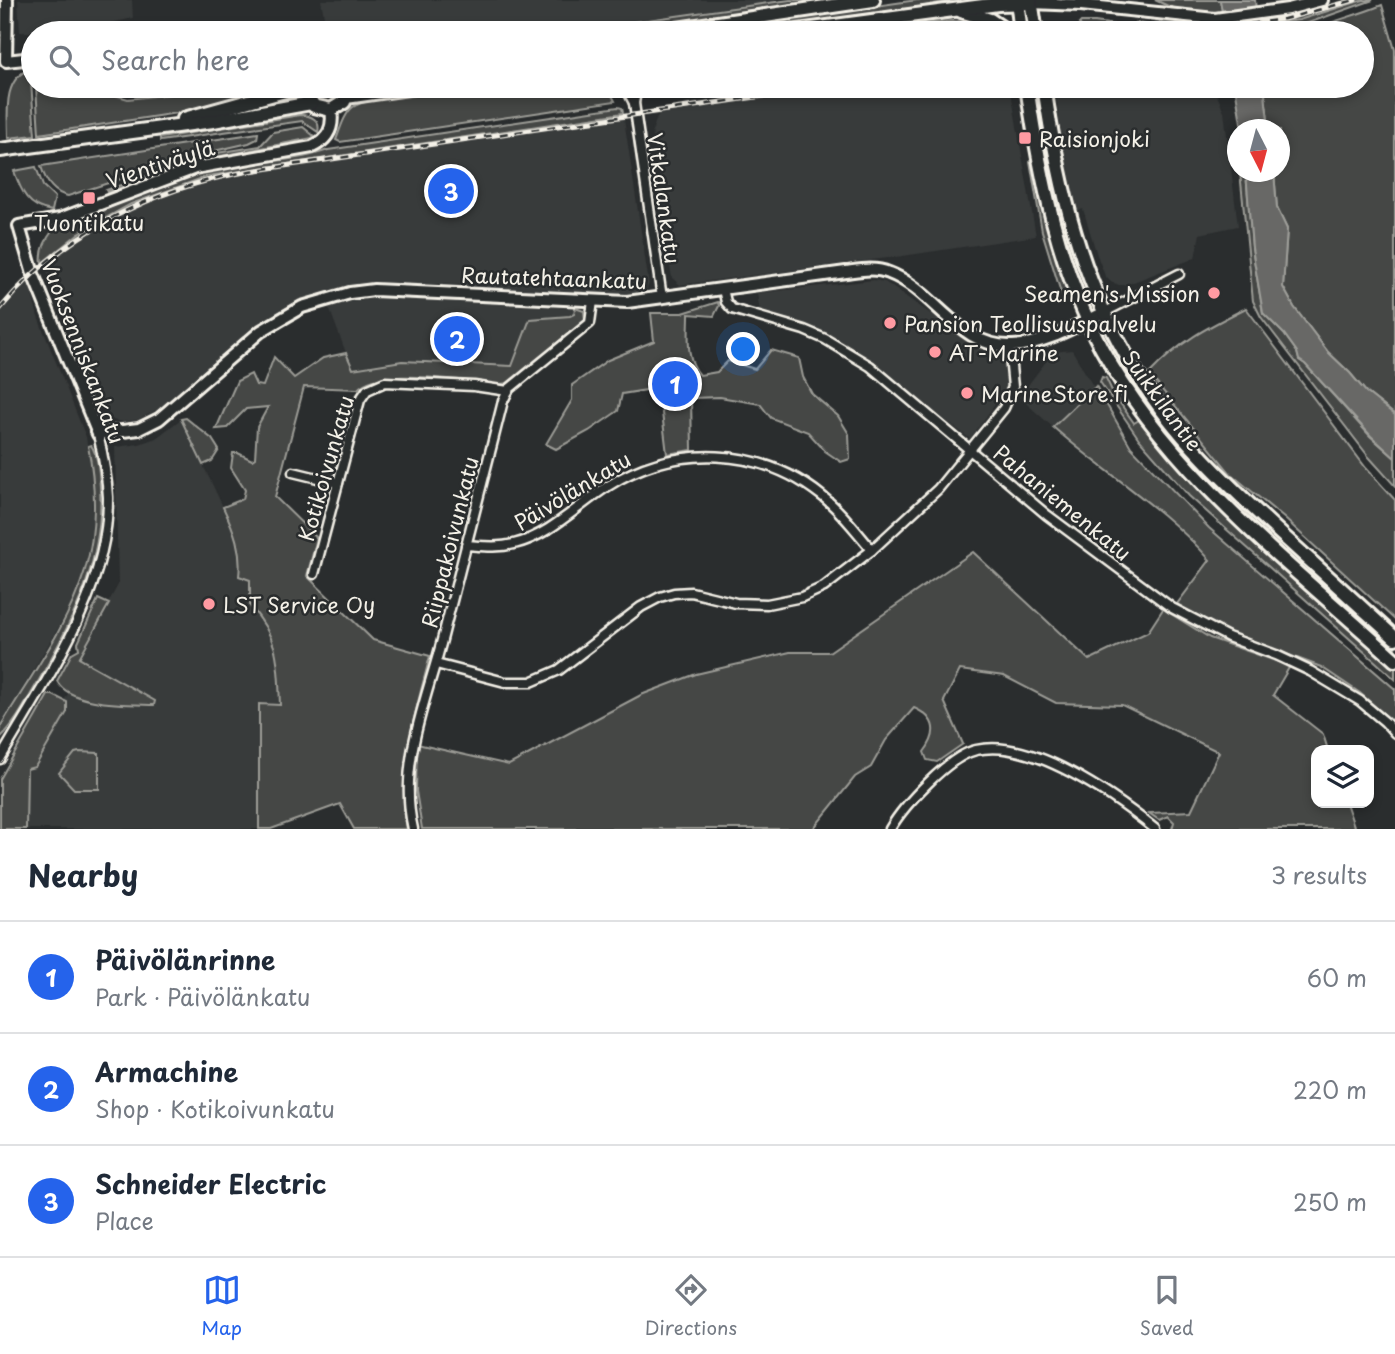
<!DOCTYPE html>
<html lang="en">
<head>
<meta charset="utf-8">
<style>
  body { margin:0; font-family:"Playpen Sans",sans-serif; background:#f6f6f7; color:#1f2937 }
  .controls { position:absolute; right:21px; bottom:21px; display:grid; overflow:hidden; border-radius:14px; box-shadow:0 4px 10px #0003 }
  .controls button { width:63px; height:63px; display:grid; place-items:center; padding:0; border:0; border-bottom:2px solid #e0e1e3; background:#fff; color:#1f2937; font:35px sans-serif }
  .compass { position:absolute; left:1227px; top:119px; width:63px; height:63px; border-radius:50%; background:#fff; box-shadow:0 4px 10px #0003; rotate:174deg }
  .you { position:absolute; left:744px; top:350px; width:24px; height:24px; margin:-18px; border:5px solid #fff; border-radius:50%; background:#1a73e8; box-shadow:0 0 0 10px #1a73e833 }
  .badge { display:grid; place-items:center; width:46px; height:46px; border-radius:50%; background:#2563eb; color:#fff; font-size:23px; font-weight:700 }
  .pin { position:absolute; translate:-50% -50%; border:4px solid #fff; box-shadow:0 2px 7px #0006 }
  .list { margin:0; padding:0; list-style:none }
  h2 { display:flex; justify-content:space-between; align-items:center; height:91px; margin:0; padding:0 28px; font-size:30px }
  h2 small { font-size:23px; font-weight:400; color:#747a83 }
  .list li { display:grid; grid-template-columns:46px 1fr auto; gap:21px; align-items:center; box-sizing:border-box; height:112px; padding:0 28px; border-top:2px solid #e0e1e3 }
  .list b { display:block; font-size:26px; white-space:nowrap }
  .list p { margin:0; font-size:23px; white-space:nowrap; color:#747a83 }
  .list em { font-size:23px; font-style:normal; color:#747a83 }
  .icon { flex:none; width:38px; height:38px; fill:none; stroke:currentColor; stroke-width:2; stroke-linecap:round; stroke-linejoin:round }
  .map { position:relative; flex:none; width:1395px; height:829px; overflow:hidden }
  .search { position:absolute; background:#fff; box-shadow:0 4px 10px #0003; left:21px; right:21px; top:21px; height:77px; display:flex; align-items:center; gap:18px; box-sizing:border-box; padding:0 24px; border-radius:38px; color:#747a83; font-size:26px }
  .sheet { height:427px; background:#fff }
  nav { display:flex; justify-content:space-around; align-items:center; box-sizing:border-box; height:98px; border-top:2px solid #e0e1e3; background:#fff; font-size:19px; color:#747a83 }
  nav a { display:grid; justify-items:center; gap:4px }
  nav .on { color:#2563eb }
  .map>svg:first-child { display:block }
  .built { fill:#373a3a }
  .green { fill:#444645; stroke:#9c9c96; stroke-width:2 }
  .water { fill:#676866; stroke:#9f9f9a; stroke-width:2 }
  .lines { fill:none; stroke-linecap:round; stroke-linejoin:round }
  .street-casing { stroke:#f4f1e8; stroke-width:13 }
  .secondary-casing { stroke:#f4f1e8; stroke-width:16 }
  .primary-casing { stroke:#f4f1e8; stroke-width:18 }
  .street { stroke:#2a2d2e; stroke-width:8 }
  .secondary { stroke:#2a2d2e; stroke-width:10 }
  .primary { stroke:#2a2d2e; stroke-width:12 }
  .rail-casing { stroke:#f4f1e8; stroke-width:5 }
  .rail { stroke:#2a2d2e; stroke-width:2.5; stroke-dasharray:8; stroke-linecap:butt }
  .poi-dot { fill:#ff9aa2; stroke:#2a2d2e; stroke-width:2.5 }
  .labels { text-anchor:middle; dominant-baseline:central; stroke-width:5; stroke-linejoin:round; paint-order:stroke }
  .poi-label { font-size:21px; fill:#f4f1e8; stroke:#2a2d2e; text-anchor:start }
  .street-label { font-size:21px; fill:#f4f1e8; stroke:#2a2d2e }
</style>
</head>
<body>
<div class="map">
<svg width="1395" height="829" viewBox="0 0 1395 829">
  <rect width="100%" height="100%" fill="#2a2d2e"/>
  <filter id="ink" filterUnits="userSpaceOnUse"><feTurbulence type="fractalNoise" baseFrequency=".0143" numOctaves="2"/><feDisplacementMap in="SourceGraphic" scale="14" xChannelSelector="R" yChannelSelector="G"/><feConvolveMatrix kernelMatrix="1 2 1 2 8 2 1 2 1" color-interpolation-filters="sRGB"/></filter>
  <g filter="url(#ink)">
    <g class="built">
      <polygon points="18,0 132,0 133,18 67,33 20,32"/>
      <polygon points="321,0 790,0 543,33 327,33"/>
      <polygon points="1342,0 1363,0 1299,20 1262,25 1262,20 1310,11"/>
      <polygon points="813,86 1010,86 1036,236 903,256 680,285 672,278 657,196 662,195 652,131 658,115 624,119 649,284 646,291 640,295 632,296 443,284 370,285 306,298 265,320 164,406 138,420 123,422 113,420 103,410 45,267 29,282 38,317 86,437 93,481 92,532 86,568 71,606 0,727 0,307 41,264 79,233 131,204 208,176"/>
      <polygon points="1055,86 1213,86 1224,111 1238,226 1200,234 1195,258 1126,285 1119,285 1111,282 1105,276 1097,255 1083,209 1077,211 1066,183"/>
      <polygon points="874,280 885,282 974,344 1004,357 1008,381 1005,391 970,439 851,348 804,326 760,312 757,293"/>
      <polygon points="383,297 498,303 575,308 574,314 570,316 530,319 512,366 402,361 352,369 328,305"/>
      <polygon points="1072,350 1100,398 1065,438 1019,397 1053,352"/>
      <polygon points="181,419 236,534 240,555 239,576 250,580 250,606 262,620 278,652 280,705 259,705 259,829 11,829 7,803 75,681 152,700 78,657 118,585 115,447 139,444 156,438"/>
    </g>
    <g class="green">
      <polygon points="790,0 839,0 612,33 611,25"/>
      <polygon points="917,0 952,0 893,13 750,33 688,33"/>
      <path d="M1155,0H1220L1222,11C1198,16 1176,11 1155,0Z"/>
      <polygon points="1363,0 1373,0 1280,33 1258,33 1257,27 1262,25 1299,20"/>
      <path d="M1382,5L1395,50V415L1366,392L1350,373L1328,352L1294,307L1283,287L1287,229L1277,208L1274,172H1280V130L1269,129L1264,86H1362V33H1305C1330,21 1356,16 1382,5Z"/>
      <polygon points="953,21 980,22 993,26 990,33 832,33"/>
      <polygon points="1081,22 1095,22 1135,28 1136,23 1155,26 1156,23 1219,26 1170,33 1087,33 1079,24"/>
      <path d="M30,69L35,135L8,138C8,115 2,79 30,69Z"/>
      <polygon points="36,86 103,86 115,95 128,99 206,90 218,86 271,86 197,110 39,134"/>
      <path d="M471,86H607L615,101L340,142L336,140C340,130 344,114 353,107C368,96 448,89 471,86Z"/>
      <path d="M618,107L622,108L623,113L208,176L131,204L79,233L42,263C40,251 46,239 53,230C80,223 103,211 128,199C153,188 179,179 205,172C246,161 289,164 328,150Z"/>
      <path d="M300,115C311,115 321,120 318,132L302,121L160,141V138Z"/>
      <polygon points="303,127 314,136 312,138 211,158 107,192 106,190 211,154 260,146 273,132"/>
      <path d="M258,133L257,139L249,143L192,156L68,196C52,193 45,180 41,166Z"/>
      <polygon points="1032,160 1049,229 1072,292 1062,296 1042,231 1030,161"/>
      <path d="M36,167L43,186L55,197L52,211C28,208 21,191 14,171Z"/>
      <polygon points="1240,172 1246,172 1252,248 1263,313 1284,334 1297,352 1299,360 1305,364 1370,436 1395,458 1395,486 1369,457 1261,317 1253,301"/>
      <path d="M718,302L719,306L714,316L689,314C689,334 685,359 700,375L717,372L728,361L755,369L771,350L799,358L803,377L812,394L838,416L849,434L850,459L841,462L825,451L808,432L771,418L760,404L720,397L691,398L692,450L667,454L659,388L622,394L618,411L589,431L556,449L546,444L572,400V385L608,360L654,341L651,313H683Z"/>
      <path d="M575,308L584,311L585,320L507,383C495,386 482,382 470,381C444,379 375,369 358,389L304,387L275,497L317,538L307,576L373,640L430,656C416,711 396,771 407,829H354L340,804L271,829H259V704L280,705C278,662 280,640 250,606V580L239,576C242,550 234,530 223,507L243,499L245,490L231,468L233,453H238L252,460L255,458L257,427L268,407L246,409L227,428L216,429L237,381L251,374L256,385L263,386L274,357L294,378L323,358L346,353L353,369L402,361L512,366L530,319L570,316L574,314Z"/>
      <path d="M1246,308L1366,468L1395,500V620L1285,519L1231,474L1149,374C1180,341 1206,328 1246,308Z"/>
      <polygon points="1102,377 1106,378 1113,393 1134,423 1139,420 1201,489 1395,668 1395,679 1189,496 1139,439 1100,382"/>
      <path d="M1096,386L1131,447L1209,528L1395,689V728L1387,717L1360,693L1321,667L1225,631L1177,604L1210,560C1164,508 1104,472 1053,427Z"/>
      <polygon points="1146,401 1199,464 1228,493 1395,645 1395,652 1223,495 1180,449 1143,403"/>
      <polygon points="186,418 212,439 219,450 212,461 203,465 181,419"/>
      <path d="M91,445C99,458 99,473 100,487C105,559 73,620 39,680C27,700 17,722 0,738V727C30,677 68,626 85,570C97,531 96,485 88,446Z"/>
      <path d="M973,552L1089,660L1148,632L1163,609L1210,638L1290,666L1273,695L1323,734L1328,750H1316V803H1346L1355,829H1172L1174,822L1168,816L1159,820L1149,813L1191,811L1219,752L1122,705L1056,703L1004,676L960,670L944,701L963,744L937,762L927,760L924,752C938,734 937,718 914,708L886,740L871,767L855,777L813,829H422L416,791L417,744L509,765L641,695L696,674L790,652H829Z"/>
      <path d="M98,599L109,604L79,658L155,701L154,705C129,704 70,706 57,681L72,653L79,649L78,643Z"/>
      <polygon points="48,695 53,695 67,702 67,712 35,767 27,769 26,829 0,829 0,779"/>
      <polygon points="79,752 99,753 99,789 74,789 59,773 75,753"/>
    </g>
    <g class="water">
      <polygon points="1220,0 1255,0 1258,33 1226,33"/>
      <polygon points="1235,86 1264,86 1269,129 1242,129"/>
      <polygon points="1246,172 1274,172 1277,208 1287,229 1283,287 1294,307 1328,352 1350,373 1366,392 1395,415 1395,458 1371,436 1305,364 1299,360 1297,352 1284,334 1263,313 1252,248"/>
    </g>
    <g class="lines">
      <g class="street-casing">
        <g id="street">
          <polyline points="625,86 634,103"/>
          <polyline points="637,86 634,103 662,298"/>
          <polyline points="723,289 726,302 732,309 804,330 825,339 870,366 1047,515 1172,608 1228,637 1276,655 1310,671 1360,701 1385,722 1395,733"/>
          <polyline points="1105,312 1179,274"/>
          <polyline points="293,472 338,483"/>
          <path d="M466,545C482,546 498,548 514,544C549,536 578,505 608,486C674,444 760,446 822,496C841,511 856,531 872,550"/>
          <polyline points="314,574 360,400 367,390 385,382 474,386 508,391"/>
          <polyline points="436,664 505,682 531,682 559,670 641,607 660,597 674,593 691,592 736,603 767,604 802,597 824,587 872,550 938,489 1004,408 1013,387 1009,346"/>
          <path d="M0,759C46,679 109,592 108,497C107,476 103,455 98,434"/>
          <path d="M413,829C398,764 426,702 442,640C462,561 483,481 503,401L509,389L590,323L593,301"/>
          <path d="M890,829C904,805 949,756 976,750C1031,737 1114,796 1155,829"/>
        </g>
      </g>
      <g class="secondary-casing">
        <g id="secondary">
          <polyline points="7,0 6,61 33,58"/>
          <polyline points="1031,3 1081,5 1215,19 1288,9 1322,0"/>
          <polyline points="284,33 301,33"/>
          <path d="M331,110C334,127 329,139 312,147L195,168L60,219L19,226L33,274L98,434L139,429L159,419L261,331L302,307L350,293L374,290L627,302L846,272C861,270 875,267 889,273C935,290 959,349 1013,346C1045,344 1076,326 1105,312"/>
        </g>
      </g>
      <g class="primary-casing">
        <g id="primary">
          <polyline points="1017,0 1021,33"/>
          <polyline points="1031,0 1036,33"/>
          <polyline points="961,11 990,20 1009,33"/>
          <polyline points="650,33 873,0"/>
          <polyline points="783,33 998,4 1031,3"/>
          <path d="M1027,86C1040,176 1058,268 1102,349C1170,473 1292,566 1395,660"/>
          <path d="M1044,86C1059,188 1081,283 1136,372C1174,435 1228,485 1281,534C1319,569 1357,603 1395,638"/>
          <polyline points="307,96 314,106 331,110 344,102 347,86"/>
          <polyline points="346,97 422,86"/>
          <polyline points="184,119 303,86"/>
          <polyline points="0,150 213,121 311,103"/>
        </g>
      </g>
      <use href="#street" class="street"/>
      <use href="#secondary" class="secondary"/>
      <use href="#primary" class="primary"/>
      <g class="rail-casing">
        <g id="rail">
          <polyline points="1187,33 1284,19 1355,0"/>
          <path d="M0,309C63,232 154,188 250,171L831,86"/>
        </g>
      </g>
      <use href="#rail" class="rail"/>
    </g>
  </g>
  <g class="poi-dot">
    <rect x="1018" y="131" width="14" height="14" rx="3.5"/>
    <rect x="82" y="191" width="14" height="14" rx="3.5"/>
    <circle cx="1214" cy="293" r="7"/>
    <circle cx="890" cy="323" r="7"/>
    <circle cx="935" cy="352" r="7"/>
    <circle cx="967" cy="393" r="7"/>
    <circle cx="209" cy="604" r="7"/>
  </g>
  <g class="labels">
    <g class="poi-label">
      <text x="1039" y="138">Raisionjoki</text>
      <text x="89" y="222" text-anchor="middle">Tuontikatu</text>
      <text x="1200" y="293" text-anchor="end">Seamen's Mission</text>
      <text x="904" y="323">Pansion Teollisuuspalvelu</text>
      <text x="949" y="352">AT-Marine</text>
      <text x="981" y="393">MarineStore.fi</text>
      <text x="223" y="604">LST Service Oy</text>
    </g>
    <g class="street-label">
      <text transform="translate(160 163) rotate(-18)">Vientiväylä</text>
      <text transform="translate(665 198) rotate(82)">Vitkalankatu</text>
      <text transform="translate(554 277) rotate(2)">Rautatehtaankatu</text>
      <text transform="translate(84 351) rotate(69)">Vuoksenniskankatu</text>
      <text transform="translate(1163 400) rotate(54)">Suikkilantie</text>
      <text transform="translate(325 468) rotate(-74)">Kotikoivunkatu</text>
      <text transform="translate(572 490) rotate(-31)">Päivölänkatu</text>
      <text transform="translate(1063 502) rotate(39)">Pahaniemenkatu</text>
      <text transform="translate(449 542) rotate(-76)">Riippakoivunkatu</text>
    </g>
  </g>
</svg>
<div class="controls">
<button><svg class="icon" aria-label="layers" viewBox="0 0 24 24"><path d="M12 4l9 5-9 5-9-5zM3 14l9 5 9-5"/></svg></button>
</div>
<svg class="compass" viewBox="-18 -18 36 36"><path d="M0-13l5 13h-10z" fill="#e53935"/><path d="M0 13l5-13h-10z" fill="#747a83"/></svg>
<div class="you"></div>
<div class="pin badge" style="left:675px;top:384px">1</div>
<div class="pin badge" style="left:457px;top:339px">2</div>
<div class="pin badge" style="left:451px;top:191px">3</div>
<div class="search"><svg class="icon" aria-label="search" viewBox="0 0 24 24"><circle cx="10" cy="10" r="6"/><path d="M15 15l6 6"/></svg>Search here</div>
</div>
<section class="sheet">
<h2>Nearby<small>3 results</small></h2>
<ul class="list">
<li><span class="badge">1</span><div><b>Päivölänrinne</b><p>Park · Päivölänkatu</p></div><em>60 m</em></li>
<li><span class="badge">2</span><div><b>Armachine</b><p>Shop · Kotikoivunkatu</p></div><em>220 m</em></li>
<li><span class="badge">3</span><div><b>Schneider Electric</b><p>Place</p></div><em>250 m</em></li>
</ul>
</section>
<nav>
<a class="on"><svg class="icon" aria-label="map" viewBox="0 0 24 24"><path d="M3 6l6-2 6 2 6-2v14l-6 2-6-2-6 2zM9 4v14M15 6v14"/></svg>Map</a>
<a><svg class="icon" aria-label="directions" viewBox="0 0 24 24"><path d="M12 3l9 9-9 9-9-9zM9 14v-3h6M13 9l2 2-2 2"/></svg>Directions</a>
<a><svg class="icon" aria-label="saved" viewBox="0 0 24 24"><path d="M7 4h10v16l-5-4-5 4z"/></svg>Saved</a>
</nav>
</body>
</html>
